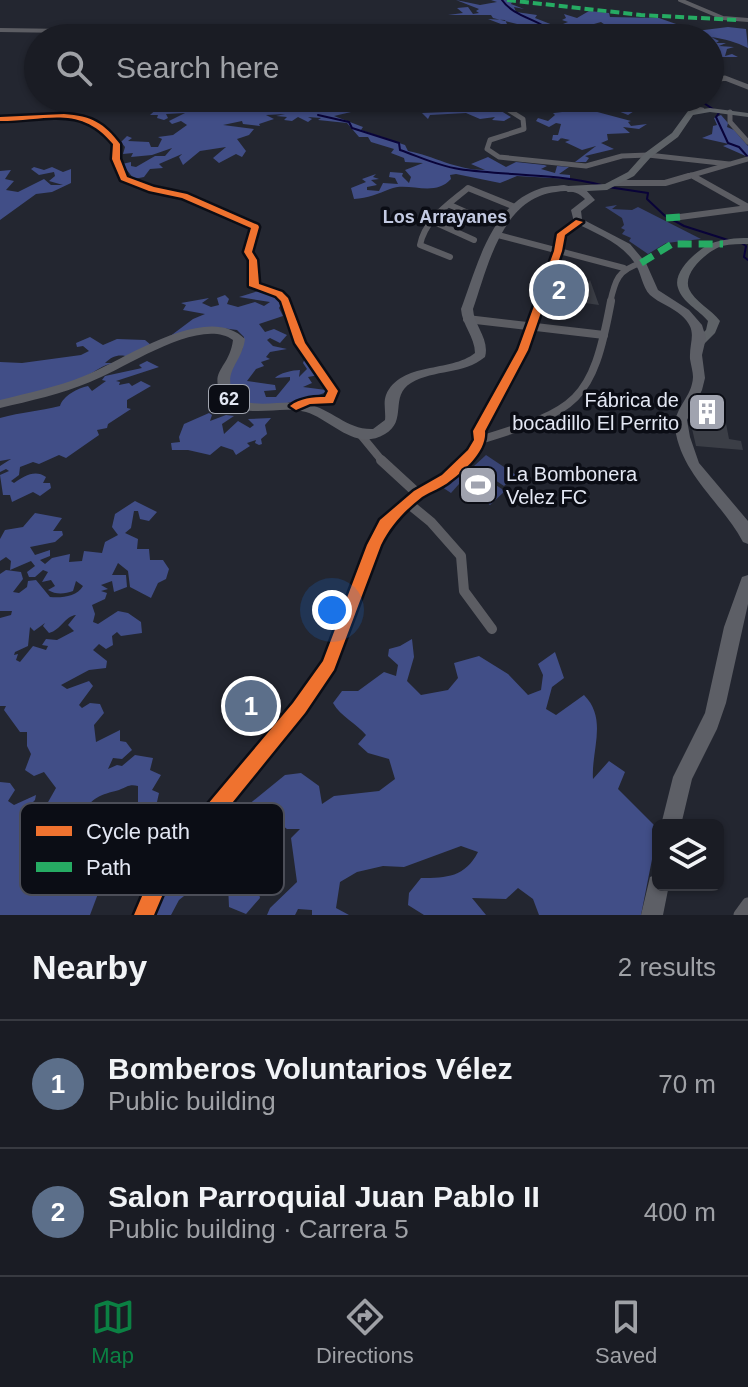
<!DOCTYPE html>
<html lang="en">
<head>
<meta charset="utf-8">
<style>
  body { margin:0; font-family:Arial,sans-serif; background:#23252c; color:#f1f3f6 }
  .controls { position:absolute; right:24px; bottom:24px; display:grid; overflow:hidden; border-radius:12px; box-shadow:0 2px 6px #0004 }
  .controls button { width:72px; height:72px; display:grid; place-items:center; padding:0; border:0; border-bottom:2px solid #383a41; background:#1a1c24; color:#f1f3f6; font:40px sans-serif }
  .you { position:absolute; left:332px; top:610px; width:28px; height:28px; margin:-20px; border:6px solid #fff; border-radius:50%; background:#1a73e8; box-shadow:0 0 0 12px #1a73e833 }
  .badge { display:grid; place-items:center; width:52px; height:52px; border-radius:50%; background:#0b8043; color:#fff; font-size:26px; font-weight:700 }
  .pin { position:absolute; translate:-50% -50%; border:4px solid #fff; box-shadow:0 2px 8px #0006 }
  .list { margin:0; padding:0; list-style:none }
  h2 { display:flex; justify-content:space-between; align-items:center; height:104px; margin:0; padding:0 32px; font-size:34px }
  h2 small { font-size:26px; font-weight:400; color:#9fa1a6 }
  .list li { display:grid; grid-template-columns:52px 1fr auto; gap:24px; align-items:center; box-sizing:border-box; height:128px; padding:0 32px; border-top:2px solid #383a41 }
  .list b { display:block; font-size:30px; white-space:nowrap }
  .list p { margin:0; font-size:26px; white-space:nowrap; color:#9fa1a6 }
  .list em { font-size:26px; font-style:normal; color:#9fa1a6 }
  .icon { flex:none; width:44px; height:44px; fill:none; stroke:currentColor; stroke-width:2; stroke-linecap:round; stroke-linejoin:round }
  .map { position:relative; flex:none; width:748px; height:915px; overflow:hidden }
  .search { position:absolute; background:#1a1c24; box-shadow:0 2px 6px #0004; left:24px; right:24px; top:24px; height:88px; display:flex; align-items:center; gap:20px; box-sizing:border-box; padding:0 28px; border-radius:44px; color:#9fa1a6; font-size:30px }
  .sheet { height:360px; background:#1a1c24 }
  nav { display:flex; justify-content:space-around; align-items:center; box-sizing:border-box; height:112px; border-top:2px solid #383a41; background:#1a1c24; font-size:22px; color:#9fa1a6 }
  nav a { display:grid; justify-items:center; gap:4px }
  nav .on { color:#0b8043 }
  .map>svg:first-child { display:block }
  .green { fill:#384373 }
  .forest { fill:#414e87; fill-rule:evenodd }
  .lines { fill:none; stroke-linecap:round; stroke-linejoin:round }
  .stream { stroke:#090338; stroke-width:2 }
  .building { fill:#3b3e46 }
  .street-far5 { stroke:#5c5d63; stroke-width:4 }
  .street-far4 { stroke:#5c5d63; stroke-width:5 }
  .street-far3 { stroke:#5c5d63; stroke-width:6 }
  .street-far2 { stroke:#5c5d63; stroke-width:8 }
  .street-far1 { stroke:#5c5d63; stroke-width:10 }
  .street { stroke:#5c5d63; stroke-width:13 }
  .secondary { fill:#5e6267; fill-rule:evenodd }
  .primary { fill:#5d5f66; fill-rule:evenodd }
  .quiet-far1 { stroke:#26ab63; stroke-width:4; stroke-dasharray:9 4; stroke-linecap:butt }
  .quiet { stroke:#26ab63; stroke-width:7; stroke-dasharray:14 7; stroke-linecap:butt }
  .cycleway-casing { stroke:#0b0d15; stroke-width:5 }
  .cycleway { fill:#ef722f; fill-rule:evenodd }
  .labels { text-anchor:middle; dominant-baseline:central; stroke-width:7; stroke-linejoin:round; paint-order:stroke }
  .far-neighbourhood-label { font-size:18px; font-weight:bold; fill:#c3cae2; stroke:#0b0d15 }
  .shield { fill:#0b0d15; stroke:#a2a6b0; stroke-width:2 }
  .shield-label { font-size:18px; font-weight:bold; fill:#e3e7f3 }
  .poi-label { font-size:20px; fill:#e3e7f3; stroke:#0b0d15; text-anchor:end }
  .key { fill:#0b0d15; stroke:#4c4e58; stroke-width:2 }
  .key-label { font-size:22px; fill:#e3e7f3 }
</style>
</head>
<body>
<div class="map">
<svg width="748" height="915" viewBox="0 0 748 915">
  <rect width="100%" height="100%" fill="#232630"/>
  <g class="green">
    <polygon points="617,205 612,209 632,210 638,207 701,239 666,243 648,254 629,241 631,238 622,234 625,230 621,228 624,225 622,218 605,207"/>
    <polygon points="486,455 516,475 504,486 474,466"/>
    <polygon points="468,467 505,491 490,505 459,484 451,493 442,487"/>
  </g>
  <g class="forest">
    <polygon points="456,0 480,5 497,2 491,0 513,0 511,4 524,9 514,7 516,12 537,15 535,18 558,27 558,32 565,38 548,38 554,36 546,34 547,29 525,24 531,32 540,35 537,37 547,38 525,38 528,36 521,35 526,33 524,30 519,31 488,19 505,20 507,24 520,27 521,25 493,18 491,15 448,15 463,13 457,8 468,7 473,14 479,13 476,11 479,9"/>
    <path d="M589,11L609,13L610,17L659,18L696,31L728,27L746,29L748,48C736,42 725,39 711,37L719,41L716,43H726L719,46L734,47L727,49L725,56L732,54L738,57H713L710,53L721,51L710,49V38H657L634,34L657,33L636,29L647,28C632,21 613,32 601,22L580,28L563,24L568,22L562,20L566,18L564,14L577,18Z"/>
    <path d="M139,98H458L498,109L511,117L504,121L492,120L495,117L480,119L466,113L430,115L428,119L422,113L472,111L478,108C460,102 446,103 430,100L428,104L418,102L422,100L420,99L398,104V101L334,116L363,127L361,130L405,145L408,151C434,156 456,170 485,170L471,164L488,157L506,167L516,162L544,165L547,166L541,169L555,173L557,166L569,167L559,174L570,175V179L517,176L500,183L456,174L450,175L451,179C434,198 408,181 390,189C378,194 368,198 354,199L351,188L366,182L362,179L376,174L373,177L379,179L371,180L377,185L367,187V190L379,191L383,183L398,184L395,178L389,177L390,172L403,173L402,176L409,183L411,177L405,170L423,163L405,162L404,158L391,153L394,149L371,142L368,137H359L347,123L318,120L321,118L308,117L312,119L308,122L298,117L292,121L284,120L287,117L276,116L285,114L266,115L274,119L259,124L260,126L243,124L242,121L223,125L254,129L249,135L237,139L246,151L242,157L236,154L219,163L213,158L226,147L200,151L183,165L179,157L182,154L159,164L163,168L150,169L144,177L134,179L122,164L131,162V166L136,167L155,156H165L172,148L152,155L131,157L133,153L123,154L125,147L121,142L127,136L132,138L128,141L149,142L151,147H158L162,139L158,137L173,135L187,125L181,121L172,124L169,121L185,113L166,114L168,118L164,120L157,118L158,115H150L161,105Z"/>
    <polygon points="574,98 627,102 639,108 628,115 618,111 605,112 597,106 585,104 588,101 575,106 631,121 628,122 631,126 647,124 639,129 623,127 630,133 607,134 608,140 601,143 614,149 585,156 589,158 586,162 575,162 596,146 582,150 565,142 570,140 561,138 563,136 558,141 552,140 553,135 558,135 561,124 556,123 549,127 536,121 538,118 548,121 555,115 553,113 562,113 546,111 562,107 560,105"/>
    <polygon points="721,115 728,123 727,127 734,130 748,146 748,157 723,146 729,144 702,138 712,134 713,126 717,125 714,118"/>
    <polygon points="34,167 44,170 52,167 63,172 71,169 71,183 52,192 36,194 0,220 0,171 11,170 5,179 14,181 6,190 18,192 44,179 51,185 63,185 49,181 55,176 54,172 39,175 31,169"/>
    <path d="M258,291L270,293L282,302L279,308L283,316L259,324L265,332L274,329L287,335L280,343L270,338L267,340L273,346L287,349L270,352L266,357L270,359L261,362L264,366L256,369L247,381L275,385L276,390L264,391L266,397H276L290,380V377L275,378C279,373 293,370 300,370L299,377L307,369L303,363L305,358L319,375L308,377L312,383L303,387L326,390L324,393L293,405L290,402L282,405H245L247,397L234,398L229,392L228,371L242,350L244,337L237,330L214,327L169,337L193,319L205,314L183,310L186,305L181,303L209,298L202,303L211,307L219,305L217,298L225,295L229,299L227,304L238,307L255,302L264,306L270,302L239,297Z"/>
    <path d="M90,337L103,345L117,339L145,340L151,345L130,357C120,354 113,355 105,363H114C101,365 97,371 86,376C59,389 29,395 0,402V362L22,363L81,355L89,351L83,346L77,347L76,343Z"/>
    <path d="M147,361L159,367L116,381L120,382L119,385L129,383L132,386L141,381L151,386L127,400V408L131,409L108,424L107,428L97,430L99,435L66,458L59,455L39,464L33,462L20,467L19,475L11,481L14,483C24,476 35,469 46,477L43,483H50L51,488L40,496L33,492L12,502L10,495H3L0,475L9,471L6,469L0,472V466L11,459L0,461V418C22,412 39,411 60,406C63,396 78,388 88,386L92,391L106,381L102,380L105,376L142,368L139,365Z"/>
    <polygon points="209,413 212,415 210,421 226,415 234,416 222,424 224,434 238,421 250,428 254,425 248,419 271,418 265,425 267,434 261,439 262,444 259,445 255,443 256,440 247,443 250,446 236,455 233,450 221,446 210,455 188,450 172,450 171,443 180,442 179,437 184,424"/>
    <path d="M135,501L157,512L149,521L140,519L138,511H134L131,528L125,533L138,539L137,549H149L150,560H163L169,569L166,579L158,583L151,598L130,587L128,571L118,563L112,575H126L127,587L114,592L112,581L101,585L108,589L101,591L107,593L105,599L92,605L95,614L93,622L98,624L118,611L128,613L141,622L142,633L121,636L117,632L112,636L113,645L106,649L99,644L93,650L107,661L106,668L89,670L61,685L67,689L89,681L93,686L79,705L82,708L90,703L100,704L104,713L94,725L96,742L120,730V741L126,742L132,750L122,759L113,758L108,769L117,765L122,766L135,755L153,758L150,770L161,775L152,790L159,793L157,802L166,805L163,812L138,802V786C129,784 127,787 119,790C100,795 93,797 81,814L84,828L98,838L100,850L94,870L102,883L90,915H0V782L10,783L15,790L8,801L14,805L36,795L35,800L26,809L43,811L56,788L44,772L34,776L25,770L31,754L27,746V732H20L4,710L6,706H0V618L11,615L12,611H0V574L6,570L21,572L23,579L13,592L19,593L27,587L28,581L36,580L50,597C61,598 77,597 83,586L76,581L73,591C65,594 56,595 48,590L55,586L51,580L42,582L48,572L43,570L35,577H29L27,572L35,566L31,561L10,570L11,561L6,557L0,561V539L5,530L23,527L35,513L62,518L53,531H62L63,535L55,542L30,547L35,555L50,550V556L40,560L45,564L52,558L70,554L69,562L82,561L84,551L102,553L105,542L118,535L112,527L115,514ZM76,615L68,625L74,631L57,640L46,639L42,645L48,646L46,650L33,646L20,662L16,660L18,654L14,655L15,652L28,646L30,627L34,631L45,623L43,626L49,633C61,630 65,616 76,615Z"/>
    <path d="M412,639L414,657L407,681L421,695L448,690L458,678L454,663L479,656L508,674L528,695L541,690L543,675L538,664L555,652L564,678L552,687L546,709L556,715L584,695C608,719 591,750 593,779L609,761L625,772L618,789L658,829L641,915H539L533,899L518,888L506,899L472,898L486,915H424L408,905L409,893L421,878C447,878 465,877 478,852L461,846L404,867L383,866L357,872L340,882L336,908L349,915H312V910L298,909L295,915H267L270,908L297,882L291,838L300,829H287L274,819L270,837L237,845L255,873L260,898L246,914L229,907L228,885L219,869H205L215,882L208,896L194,888L179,900L171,915H155L168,878L191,869L209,840L227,836L215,824L233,808L242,810L285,775L301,773L319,786L322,804L334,796L379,791L395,779L389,759L368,753L358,744L366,735C356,723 341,717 333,703L342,691H358L384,672L396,676L398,665L388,656L389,649L400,646Z"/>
  </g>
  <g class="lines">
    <g class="stream">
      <path d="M502,0C515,19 544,19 558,38"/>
      <polyline points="696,98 719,113 716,117 728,143 739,147 748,157"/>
      <path d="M318,115L349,122L352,128L399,143L400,150C420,157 438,166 459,169C507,176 554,173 601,185"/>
      <polyline points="608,187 648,193 647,199 664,215 684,226 728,240"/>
      <polyline points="740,242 746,246 744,257 748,260"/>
    </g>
  </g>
  <g class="building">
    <polygon points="590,280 599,305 571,301 579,291 582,292"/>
    <polygon points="698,404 724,413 729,439 741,441 743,450 696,446 690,420"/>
  </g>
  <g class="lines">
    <g class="street-far5">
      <polyline points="680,0 723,18 748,20"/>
      <polyline points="0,30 67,31 87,38"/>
      <polyline points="719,79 728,79"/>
    </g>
    <g class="street-far4">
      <polyline points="711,81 725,78 748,87"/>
      <polyline points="469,98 507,109 523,119 524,129 490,140 487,149 499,157 586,166 622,156 648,155 729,164"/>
      <polyline points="659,98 674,105 702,110"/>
      <polyline points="730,112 730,122 748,142"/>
      <path d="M0,119C47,119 83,103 117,144L116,159L124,178"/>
      <polyline points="691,175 697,178"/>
      <polyline points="682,178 748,159"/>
    </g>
    <g class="street-far3">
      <polyline points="123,176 152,189 184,196 255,227 248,252 253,260 254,286 279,294 286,303"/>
      <polyline points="693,176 748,207"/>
      <polyline points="614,183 665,183 689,176"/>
      <polyline points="450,205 488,222"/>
      <polyline points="680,217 748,208"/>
      <polyline points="432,221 474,240"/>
      <polyline points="498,235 624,268"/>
      <path d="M450,257L420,245C425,219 449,204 468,188L515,207"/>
      <path d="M610,303C615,280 618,270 641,263"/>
    </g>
    <g class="street-far2">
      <polyline points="285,301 300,343 333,391 329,400 309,401 296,406"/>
      <polyline points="467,319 604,335"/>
      <polyline points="360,434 383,462"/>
      <path d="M480,440C578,410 592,403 611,301"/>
    </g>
    <g class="street-far1">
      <polyline points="381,460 418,494"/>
      <polyline points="409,504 431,522 461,556 464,591 492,629"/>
    </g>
    <polyline class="street" points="740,915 748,904"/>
    <g class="secondary">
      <polygon points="710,108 748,113 748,117 710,112 693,115 678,137 651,157 634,176 607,190 568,192 563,189 568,186 605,184 628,172 645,153 672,133 688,111"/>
      <path d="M576,220L584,222L566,235L563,251L529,350L486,431C490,462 445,482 424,498C406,510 391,526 382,545L335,671L306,714L169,883L155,915H133L153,867L292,702L322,661L366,545L380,519L413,490L441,474L468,450L473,440L472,431L517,350L553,251L556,234Z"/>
      <path d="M748,238V244C740,244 731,244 722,246C709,250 682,272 689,289C694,301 712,310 720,321L715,333L704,344H696L694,341L706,330L708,321C699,310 682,302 678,288C672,272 697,250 710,244C722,239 736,238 748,238Z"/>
    </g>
    <g class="primary">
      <path d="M564,185L586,190L595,200L581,211L582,219L630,244L646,263L658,290L689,310L702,325L706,338L702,355L705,378L702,390L687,420L690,437L699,463L748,521V544L743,542C723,504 685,478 676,434C670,409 692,400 693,377C693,372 691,365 690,359C689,340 699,331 681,315C672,307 659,303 650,295C642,287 641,271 634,262C620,242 595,233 574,222L571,210L585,199C577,191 567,190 556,192C502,198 488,266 473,309C474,326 490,339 485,357C463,375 435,369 411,383C389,396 408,421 385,434C355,452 332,420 306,412C279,405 258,418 227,405C204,369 229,372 233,340C199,316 125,369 90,382C61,394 30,401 0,408V400C28,393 57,387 84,376C124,360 207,301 245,339C242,364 219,373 237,399C260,409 283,399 307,404C332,409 347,430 373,429L385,420C386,412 383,403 386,395C401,361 450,373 475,353C475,337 462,325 461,309C477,267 491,205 539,189C546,186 556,186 564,185Z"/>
      <polygon points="748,575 748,604 726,703 717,729 692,779 681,825 661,825 673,777 705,713 724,627 742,577"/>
      <polygon points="658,874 658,885 669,885 663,915 641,915 650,877"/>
    </g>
    <polyline class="quiet-far1" points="507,0 641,15 738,20"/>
    <g class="quiet">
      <polyline points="666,218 680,217"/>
      <polyline points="641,263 672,244 723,244"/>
    </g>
    <g class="cycleway-casing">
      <g id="cycleway">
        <path d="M64,114C92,116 104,123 120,144V159L127,177L154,187L187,194L258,225L259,227L252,252L257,260L259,284L282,292L288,298L305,343L338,391L333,403L310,404L296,410L290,406C300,398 313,397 325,397L328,391L295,343L281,301L276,296L249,286V260L244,252L251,228L182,198L149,191L121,180L112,159L113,144C80,104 46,121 0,121V117Z"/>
        <path d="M576,220L583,222L565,235L562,251L528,350L485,431C487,451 465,470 450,481C442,488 431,491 422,497C404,511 391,525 381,545L334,670L305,713L168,882L154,915H134L154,868L293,703L323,661L367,545L380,520L414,491L442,475L468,450L474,440L473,431L518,350L554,251L557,234Z"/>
      </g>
    </g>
    <use href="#cycleway" class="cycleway"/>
  </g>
  <defs>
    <g id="building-square" transform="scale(2)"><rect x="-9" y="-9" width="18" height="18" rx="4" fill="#a0a3af" stroke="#0b0d15"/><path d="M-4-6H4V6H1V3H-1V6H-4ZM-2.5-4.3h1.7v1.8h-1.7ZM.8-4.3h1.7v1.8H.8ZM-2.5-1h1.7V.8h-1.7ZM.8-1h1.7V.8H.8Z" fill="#fff"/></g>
    <g id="stadium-square" transform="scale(2)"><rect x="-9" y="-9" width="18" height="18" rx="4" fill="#a0a3af" stroke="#0b0d15"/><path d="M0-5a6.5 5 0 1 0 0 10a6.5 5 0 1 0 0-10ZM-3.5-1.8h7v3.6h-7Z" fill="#fff"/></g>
  </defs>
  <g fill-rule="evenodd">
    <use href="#building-square" x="707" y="412"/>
    <use href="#stadium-square" x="478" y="485"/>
  </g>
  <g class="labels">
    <g class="far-neighbourhood-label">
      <text x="445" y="217">Los Arrayanes</text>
    </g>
    <rect class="shield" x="209" y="385" width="40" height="28" rx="6"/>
    <g class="shield-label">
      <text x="229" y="399">62</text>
    </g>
    <g class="poi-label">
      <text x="679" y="400">Fábrica de<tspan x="679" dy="23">bocadillo El Perrito</tspan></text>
      <text x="506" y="474" text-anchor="start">La Bombonera<tspan x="506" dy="23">Velez FC</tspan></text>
    </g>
  </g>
  <rect x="20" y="803" width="264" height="92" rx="12" class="key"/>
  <rect x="36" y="826" width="36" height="10" fill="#ef722f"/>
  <rect x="36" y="862" width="36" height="10" fill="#26ab63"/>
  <g class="key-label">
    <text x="86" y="839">Cycle path</text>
    <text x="86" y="875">Path</text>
  </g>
</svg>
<div class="controls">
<button><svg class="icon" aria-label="layers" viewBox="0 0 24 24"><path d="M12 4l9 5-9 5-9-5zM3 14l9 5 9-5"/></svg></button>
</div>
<div class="you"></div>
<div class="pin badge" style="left:251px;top:706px;background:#5c6f8a">1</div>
<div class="pin badge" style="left:559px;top:290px;background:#5c6f8a">2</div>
<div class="search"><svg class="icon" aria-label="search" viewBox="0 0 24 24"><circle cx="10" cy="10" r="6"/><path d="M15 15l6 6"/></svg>Search here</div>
</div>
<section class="sheet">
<h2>Nearby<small>2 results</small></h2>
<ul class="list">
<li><span class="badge" style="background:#5c6f8a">1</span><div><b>Bomberos Voluntarios Vélez</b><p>Public building</p></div><em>70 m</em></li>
<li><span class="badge" style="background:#5c6f8a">2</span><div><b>Salon Parroquial Juan Pablo II</b><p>Public building · Carrera 5</p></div><em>400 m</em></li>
</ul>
</section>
<nav>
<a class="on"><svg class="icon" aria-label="map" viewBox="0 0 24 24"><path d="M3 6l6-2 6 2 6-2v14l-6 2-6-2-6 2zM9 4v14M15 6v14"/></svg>Map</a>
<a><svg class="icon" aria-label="directions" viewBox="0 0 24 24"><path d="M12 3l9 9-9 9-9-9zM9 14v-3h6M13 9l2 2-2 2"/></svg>Directions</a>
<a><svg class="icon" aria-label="saved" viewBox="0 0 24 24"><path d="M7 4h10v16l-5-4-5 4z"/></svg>Saved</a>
</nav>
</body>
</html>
